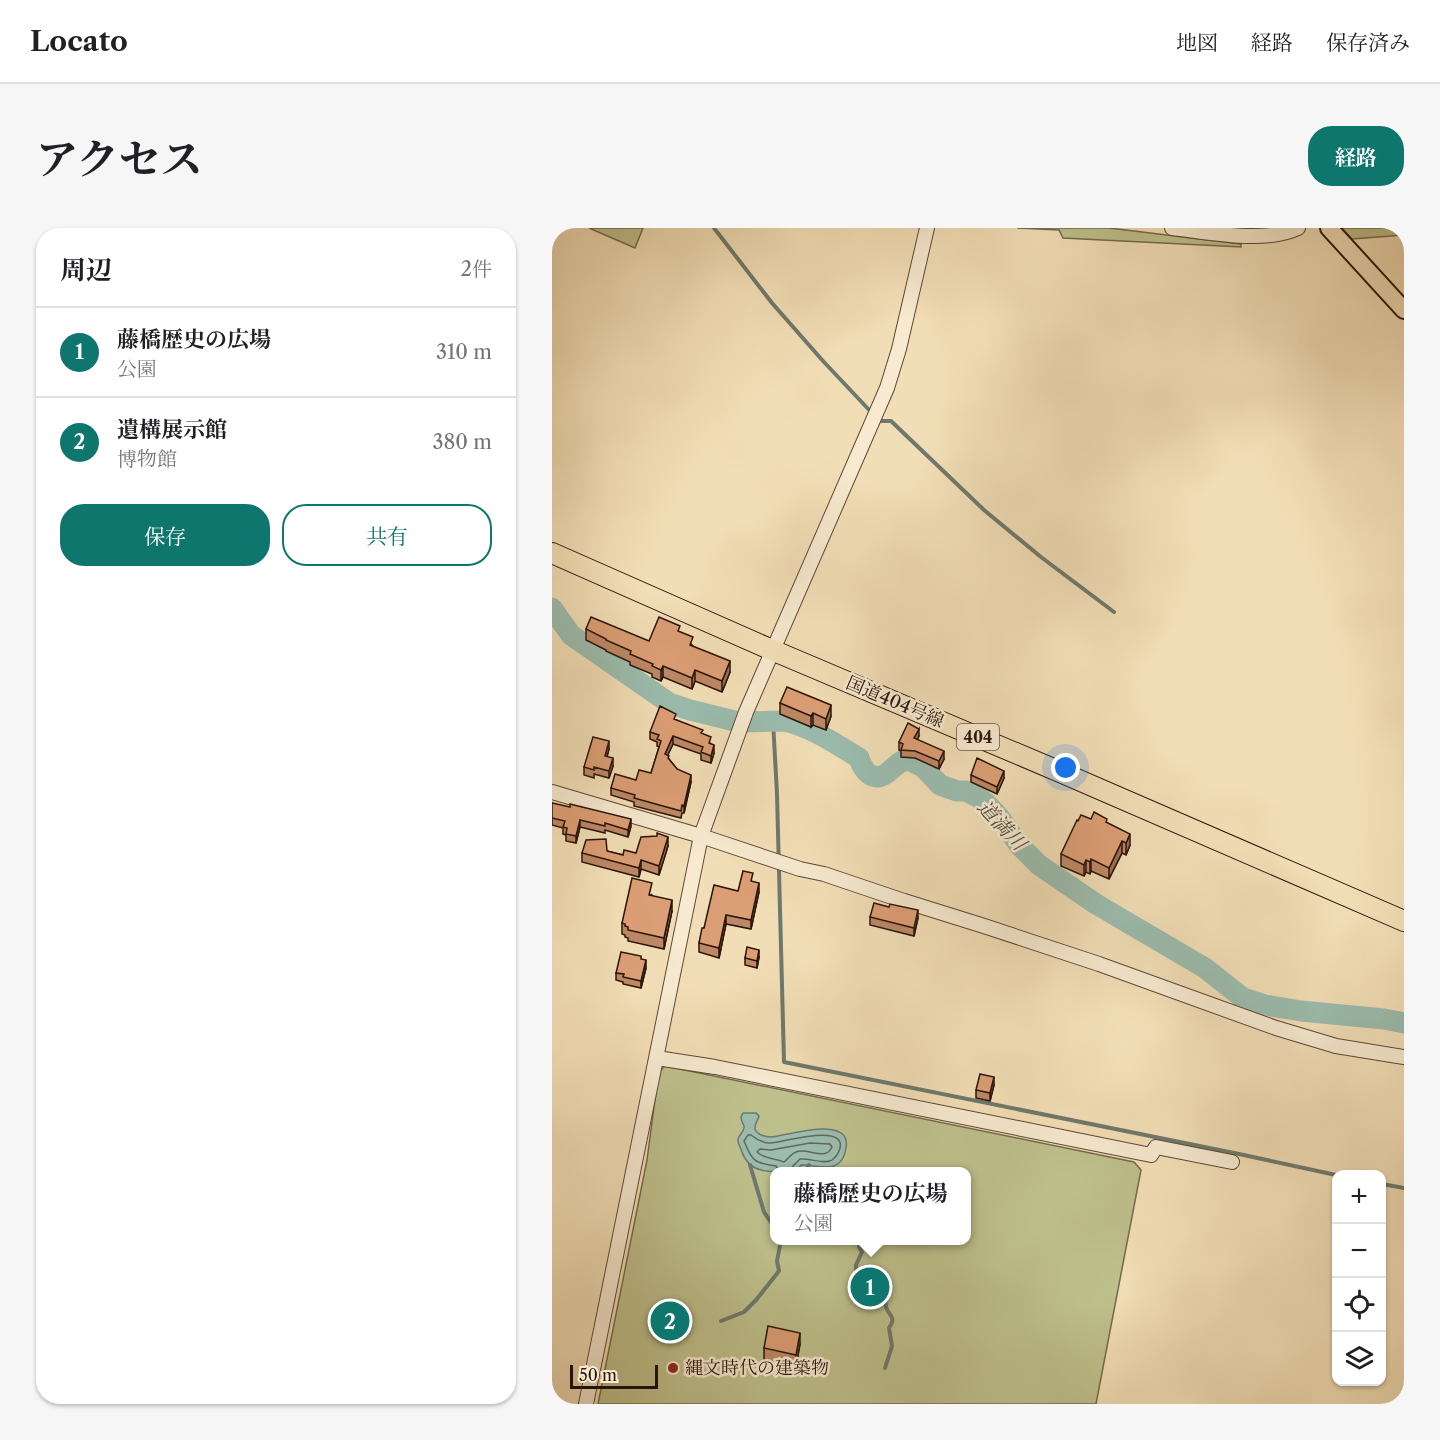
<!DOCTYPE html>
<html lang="ja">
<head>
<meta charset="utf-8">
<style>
  body { margin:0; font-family:"Libre Caslon Text","Noto Serif JP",serif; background:#f6f6f6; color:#202124 }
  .controls { position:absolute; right:18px; bottom:18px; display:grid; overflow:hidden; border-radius:12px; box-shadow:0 2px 4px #0004 }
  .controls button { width:54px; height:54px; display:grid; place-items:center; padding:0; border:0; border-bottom:2px solid #e0e0e0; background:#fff; color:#202124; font:30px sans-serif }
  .scale { position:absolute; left:18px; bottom:15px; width:88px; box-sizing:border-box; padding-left:6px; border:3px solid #2a150c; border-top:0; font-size:16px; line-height:21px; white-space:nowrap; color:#2a150c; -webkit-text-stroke:4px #f7ead0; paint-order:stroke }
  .you { position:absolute; left:514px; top:540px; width:21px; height:21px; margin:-15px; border:4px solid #fff; border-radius:50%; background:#1a73e8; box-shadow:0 0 0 9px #1a73e833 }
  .badge { display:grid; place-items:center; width:39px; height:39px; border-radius:50%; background:#0f766e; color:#fff; font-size:20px; font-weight:700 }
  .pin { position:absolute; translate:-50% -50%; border:3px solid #fff; box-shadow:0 2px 6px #0006 }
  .popup { position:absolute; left:218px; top:939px; width:201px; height:78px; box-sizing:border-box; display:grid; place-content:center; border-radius:12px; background:#fff; filter:drop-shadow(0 2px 4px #0005); font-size:20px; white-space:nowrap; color:#757577 }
  .popup b { font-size:22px; color:#202124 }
  .popup::after { content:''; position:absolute; left:50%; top:100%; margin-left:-12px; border:12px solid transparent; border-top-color:#fff }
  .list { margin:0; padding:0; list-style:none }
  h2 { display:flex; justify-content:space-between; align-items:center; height:78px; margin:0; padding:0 24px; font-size:26px }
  h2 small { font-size:20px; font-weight:400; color:#757577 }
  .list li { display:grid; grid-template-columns:39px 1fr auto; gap:18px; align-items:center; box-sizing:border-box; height:90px; padding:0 24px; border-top:2px solid #e0e0e0 }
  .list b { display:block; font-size:22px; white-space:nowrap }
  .list p { margin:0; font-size:20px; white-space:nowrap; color:#757577 }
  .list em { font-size:20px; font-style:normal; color:#757577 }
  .actions { display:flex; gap:12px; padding:18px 24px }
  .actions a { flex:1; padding:14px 0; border:2px solid #0f766e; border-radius:24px; text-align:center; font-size:21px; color:#0f766e }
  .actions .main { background:#0f766e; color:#fff }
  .icon { flex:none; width:33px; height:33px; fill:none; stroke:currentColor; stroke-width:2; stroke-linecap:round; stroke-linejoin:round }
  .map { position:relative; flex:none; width:852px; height:1176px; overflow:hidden; border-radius:24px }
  header { display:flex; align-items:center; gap:36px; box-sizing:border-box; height:84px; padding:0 30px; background:#fff; border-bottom:2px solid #e0e0e0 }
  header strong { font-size:28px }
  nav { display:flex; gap:33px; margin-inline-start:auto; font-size:21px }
  .intro { display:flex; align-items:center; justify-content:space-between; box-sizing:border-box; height:144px; padding:0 36px }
  h1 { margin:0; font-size:42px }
  .button { padding:15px 27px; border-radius:24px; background:#0f766e; color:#fff; font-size:21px; font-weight:700 }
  main { display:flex; gap:36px; padding:0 36px }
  aside { flex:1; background:#fff; border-radius:24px; box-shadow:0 2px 4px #0004 }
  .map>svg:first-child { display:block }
  .green { fill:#bec08c; stroke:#746a4c; stroke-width:1.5; fill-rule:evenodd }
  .water { fill:#9bbcae; stroke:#6e796d; stroke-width:1.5 }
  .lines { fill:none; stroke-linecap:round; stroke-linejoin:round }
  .shore { stroke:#62685d; stroke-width:1.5 }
  .stream { stroke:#6e796d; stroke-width:4 }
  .river { stroke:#9bbcae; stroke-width:21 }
  .minor-casing { stroke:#5c4736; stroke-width:16 }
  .major-casing { stroke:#2a150c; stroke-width:20 }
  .highway-casing { stroke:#2a150c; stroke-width:22 }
  .minor { stroke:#f7ead0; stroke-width:14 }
  .major { stroke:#f2deb6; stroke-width:16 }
  .highway { stroke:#f2deb6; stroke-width:20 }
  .wall { fill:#bd8865; stroke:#2a150c; stroke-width:1.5 }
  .shaded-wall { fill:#9a6f52; stroke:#2a150c; stroke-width:1.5 }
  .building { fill:#dc9e75; stroke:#2a150c; stroke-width:1.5 }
  .poi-dot { fill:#8f2418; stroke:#f7ead0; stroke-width:2 }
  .labels { text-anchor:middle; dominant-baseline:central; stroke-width:5; stroke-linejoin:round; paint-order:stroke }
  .shield { fill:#f7ead0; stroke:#685547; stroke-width:1.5 }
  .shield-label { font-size:16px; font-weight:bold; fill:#2a150c }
  .street-label { font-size:18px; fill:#2a150c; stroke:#f7ead0 }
  .poi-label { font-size:18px; fill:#2a150c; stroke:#f7ead0; text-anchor:start }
  .water-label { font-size:20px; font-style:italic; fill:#524f45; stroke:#f7ead0 }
</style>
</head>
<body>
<header>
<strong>Locato</strong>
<nav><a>地図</a><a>経路</a><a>保存済み</a></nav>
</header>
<div class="intro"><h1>アクセス</h1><a class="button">経路</a></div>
<main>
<aside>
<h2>周辺<small>2件</small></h2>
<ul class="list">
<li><span class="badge">1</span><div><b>藤橋歴史の広場</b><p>公園</p></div><em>310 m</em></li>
<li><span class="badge">2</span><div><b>遺構展示館</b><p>博物館</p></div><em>380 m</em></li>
</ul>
<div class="actions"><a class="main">保存</a><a>共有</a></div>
</aside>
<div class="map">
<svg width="852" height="1176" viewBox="0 0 852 1176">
  <rect width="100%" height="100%" fill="#f2deb6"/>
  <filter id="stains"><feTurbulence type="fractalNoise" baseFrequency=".00333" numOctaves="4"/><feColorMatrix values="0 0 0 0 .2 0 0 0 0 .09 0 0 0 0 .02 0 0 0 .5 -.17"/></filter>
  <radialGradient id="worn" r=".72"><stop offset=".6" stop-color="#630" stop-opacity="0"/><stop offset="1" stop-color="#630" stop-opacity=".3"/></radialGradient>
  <g class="green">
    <polygon points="37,0 91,0 83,20"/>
    <polygon points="465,0 557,0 689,16 689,19 511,10 507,2"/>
    <polygon points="790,0 852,0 852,7 800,11"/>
    <path d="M113,838L582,934L589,942L544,1176H46L95,932L106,849L108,843ZM222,944H414V1012H222Z"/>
  </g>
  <path class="water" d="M191,885H204L207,888C206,892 202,897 203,901C205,907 214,909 219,909C235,908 300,886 294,920C290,948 267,937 249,937L244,943C224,944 198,948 190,924C189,920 185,915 186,911C187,906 193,904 192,898C191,895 189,893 189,889Z"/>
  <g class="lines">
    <g class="shore">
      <path d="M258,915L278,916L280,919C273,934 256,919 244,924C239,926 236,931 232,934C223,930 212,931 205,924L208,921L219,922Z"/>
      <path d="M228,944L224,938C202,935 200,933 192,913L196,907H199C204,911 209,914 216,915C226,916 294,894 288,920C287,924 284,929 280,932C273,937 258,930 248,931L241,938L239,944"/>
    </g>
    <g class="stream">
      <polyline points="162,0 220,75 271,133 320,185"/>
      <polyline points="325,190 327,193 339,193 432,282 489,329 562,384"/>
      <polyline points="221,493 225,566 232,834 687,926 784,947"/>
      <polyline points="198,937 212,984 222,999"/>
      <polyline points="254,944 257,937"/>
      <polyline points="830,956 852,960"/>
      <path d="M308,1012L307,1019L310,1024L304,1037V1044L316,1054L326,1065L333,1070C334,1073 333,1076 334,1079C337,1089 345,1088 337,1100L340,1118L333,1140"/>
      <polyline points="169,1093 192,1084 204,1072 227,1043 225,1033 229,1012"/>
    </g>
    <path class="river" d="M0,380L19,407L117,475L138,482L187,494L231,493C254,496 286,517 307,530C310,540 319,554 332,547C339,543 344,536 352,532L359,533L371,539L388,557L405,563H414L426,569L434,575L448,590L467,617L487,637L544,676L653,740L691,770L713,777L749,783L832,791L852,795"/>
    <g class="minor-casing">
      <g id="minor">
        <path d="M620,0C657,4 712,16 746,0"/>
        <polyline points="0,564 149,608 248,641 272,646 352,673 432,698 547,736 724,800 784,818 852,829"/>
        <polyline points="105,830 163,839 599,927 604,919 680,934"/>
        <polyline points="34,1176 149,608 194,484 335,160 347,121 375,0"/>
      </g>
    </g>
    <g class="major-casing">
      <polyline id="major" points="777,0 852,82"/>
    </g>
    <g class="highway-casing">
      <polyline id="highway" points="0,325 220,422 506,543 852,693"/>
    </g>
    <use href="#minor" class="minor"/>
    <use href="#major" class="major"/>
    <use href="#highway" class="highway"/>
  </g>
  <g class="wall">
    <polygon points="34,401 97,413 128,404 141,418 178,444 170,464 143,453 140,461 111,449 109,453 100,449 100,446 78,437 78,434 54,423 54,422 34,412"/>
    <polygon points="228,475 279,488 274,502 261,497 259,499 228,486"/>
    <polygon points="124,492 151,506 159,516 162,525 159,535 149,532 149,526 121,516 115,528 117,531 125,541 139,554 132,585 130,585 129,590 82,578 82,574 59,567 59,560 84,552 99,545 107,519 105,518 105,514 98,511 98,504"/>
    <polygon points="367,508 365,512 392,531 387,541 363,530 349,529 349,523 347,522 347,514"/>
    <polygon points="57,521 55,529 61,538 57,550 42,546 42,550 32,547 32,539"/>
    <polygon points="419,547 452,550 445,566 419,554"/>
    <polygon points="0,575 79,598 76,609 53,602 53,605 28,599 24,615 14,613 14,607 11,606 11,600 0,597"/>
    <polygon points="539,591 555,595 578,617 574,627 570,625 557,651 539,643 538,646 534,644 532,648 509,638 509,626"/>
    <polygon points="116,618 107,647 89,641 87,649 30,634 30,625 55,623 71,627 84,625"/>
    <polygon points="201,654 207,664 199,701 174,696 167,730 147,724 147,715 152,700 186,663"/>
    <polygon points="100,666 99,668 120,683 112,721 76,713 76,710 73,709 73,707 70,706 70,695"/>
    <polygon points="337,679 366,690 362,708 318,697 318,689"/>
    <polygon points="207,729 205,740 193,737 193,730"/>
    <polygon points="89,731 94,740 89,760 71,756 71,754 64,752 64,745"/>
    <polygon points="442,857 438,873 424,870 424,862"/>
    <polygon points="248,1116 244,1138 212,1132 212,1120"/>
  </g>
  <g class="shaded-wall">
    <polygon points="178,433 178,444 170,464 170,453"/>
    <polygon points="111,438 111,449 109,453 109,442"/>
    <polygon points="143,442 143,453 140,461 140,450"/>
    <polygon points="279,477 279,488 274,502 274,491"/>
    <polygon points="261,485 261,497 259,499 259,488"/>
    <polygon points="367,501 367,508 362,518 362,510"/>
    <polygon points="121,508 121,516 113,533 113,526"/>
    <polygon points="57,513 57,521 53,536 53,528"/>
    <polygon points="162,517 162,525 159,535 159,528"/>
    <polygon points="392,523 392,531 387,541 387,533"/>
    <polygon points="61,530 61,538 57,550 57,543"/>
    <polygon points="452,543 452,550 445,566 445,559"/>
    <polygon points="139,547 139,554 132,585 132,578"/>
    <polygon points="79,591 79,598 76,609 76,602"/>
    <polygon points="28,592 28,599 24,615 24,608"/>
    <polygon points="578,606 578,617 574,627 574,615"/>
    <polygon points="116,609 116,618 107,647 107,638"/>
    <polygon points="570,613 570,625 557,651 557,640"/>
    <polygon points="539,631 539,643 538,646 538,634"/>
    <polygon points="89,632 89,641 87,649 87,640"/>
    <polygon points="534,632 534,644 532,648 532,637"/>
    <polygon points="207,655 207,664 199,701 199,692"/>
    <polygon points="120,672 120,683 112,721 112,710"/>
    <polygon points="366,682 366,690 362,708 362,700"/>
    <polygon points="174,687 174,696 167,730 167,720"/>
    <polygon points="207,722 207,729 205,740 205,733"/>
    <polygon points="94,732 94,740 89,760 89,753"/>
    <polygon points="442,849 442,857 438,873 438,865"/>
    <polygon points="248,1105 248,1116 244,1138 244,1127"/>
  </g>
  <g class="building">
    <polygon points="39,389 97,413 107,389 128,398 126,403 141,409 138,417 178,433 170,453 143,442 140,450 111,438 109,442 100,438 101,436 78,426 79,423 54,412 54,411 34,401"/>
    <polygon points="235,459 279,477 274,491 261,485 259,488 228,475"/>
    <polygon points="108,478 124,486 122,491 151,502 149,505 159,509 157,515 162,517 159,528 149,524 151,519 121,508 113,526 117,528 116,530 125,541 139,547 132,578 130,577 129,583 82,570 83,567 59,560 63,546 84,552 87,542 99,545 109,513 105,511 107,507 98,504"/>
    <polygon points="356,495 367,501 362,510 392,523 387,533 363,523 349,522 351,516 347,514"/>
    <polygon points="41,509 57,513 53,528 61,530 57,543 42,539 42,542 32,539"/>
    <polygon points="425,530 452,543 445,559 419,547"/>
    <polygon points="0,575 18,579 18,576 79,591 76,602 53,595 53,598 28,592 24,608 14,606 15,600 11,599 13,593 0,590"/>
    <polygon points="542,584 555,591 554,594 578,606 574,615 570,613 557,640 539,631 538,634 534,632 532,637 509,626 525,592 526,593 529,587 539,591"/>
    <polygon points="105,605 116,609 107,638 89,632 87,640 30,625 34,612 54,611 55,623 71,627 72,622 84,625 89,609 105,608"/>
    <polygon points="191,643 201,645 199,653 207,655 199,692 174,687 167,720 147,715 150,700 152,700 162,657 186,663"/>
    <polygon points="80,650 100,655 97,667 120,672 112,710 76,702 76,699 73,698 73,696 70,695"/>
    <polygon points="322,675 337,679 338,676 366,682 362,700 318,689"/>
    <polygon points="195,719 207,722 205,733 193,730"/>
    <polygon points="69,724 89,728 89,731 94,732 89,753 71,749 72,746 64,745"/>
    <polygon points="428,846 442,849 438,865 424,862"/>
    <polygon points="216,1098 248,1105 244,1127 212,1120"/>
  </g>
  <circle class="poi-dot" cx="121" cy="1140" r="6"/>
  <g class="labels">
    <rect class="shield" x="405" y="496" width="42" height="26" rx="4.5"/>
    <g class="shield-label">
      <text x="426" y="509">404</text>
    </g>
    <g class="street-label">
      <text transform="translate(343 474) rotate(23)">国道404号線</text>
    </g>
    <g class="poi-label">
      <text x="133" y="1140">縄文時代の建築物</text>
    </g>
    <g class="water-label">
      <text transform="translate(450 597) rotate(47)">道満川</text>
    </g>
  </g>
  <rect width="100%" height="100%" filter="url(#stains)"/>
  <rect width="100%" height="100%" fill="url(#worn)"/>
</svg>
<div class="controls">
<button>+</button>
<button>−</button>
<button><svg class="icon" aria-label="locate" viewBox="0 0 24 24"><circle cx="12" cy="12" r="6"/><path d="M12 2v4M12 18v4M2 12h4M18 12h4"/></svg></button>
<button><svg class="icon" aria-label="layers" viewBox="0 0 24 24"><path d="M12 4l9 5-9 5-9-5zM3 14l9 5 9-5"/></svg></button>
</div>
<div class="scale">50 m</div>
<div class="you"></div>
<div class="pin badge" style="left:318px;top:1059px">1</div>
<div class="popup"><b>藤橋歴史の広場</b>公園</div>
<div class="pin badge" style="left:118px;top:1093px">2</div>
</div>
</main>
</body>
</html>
